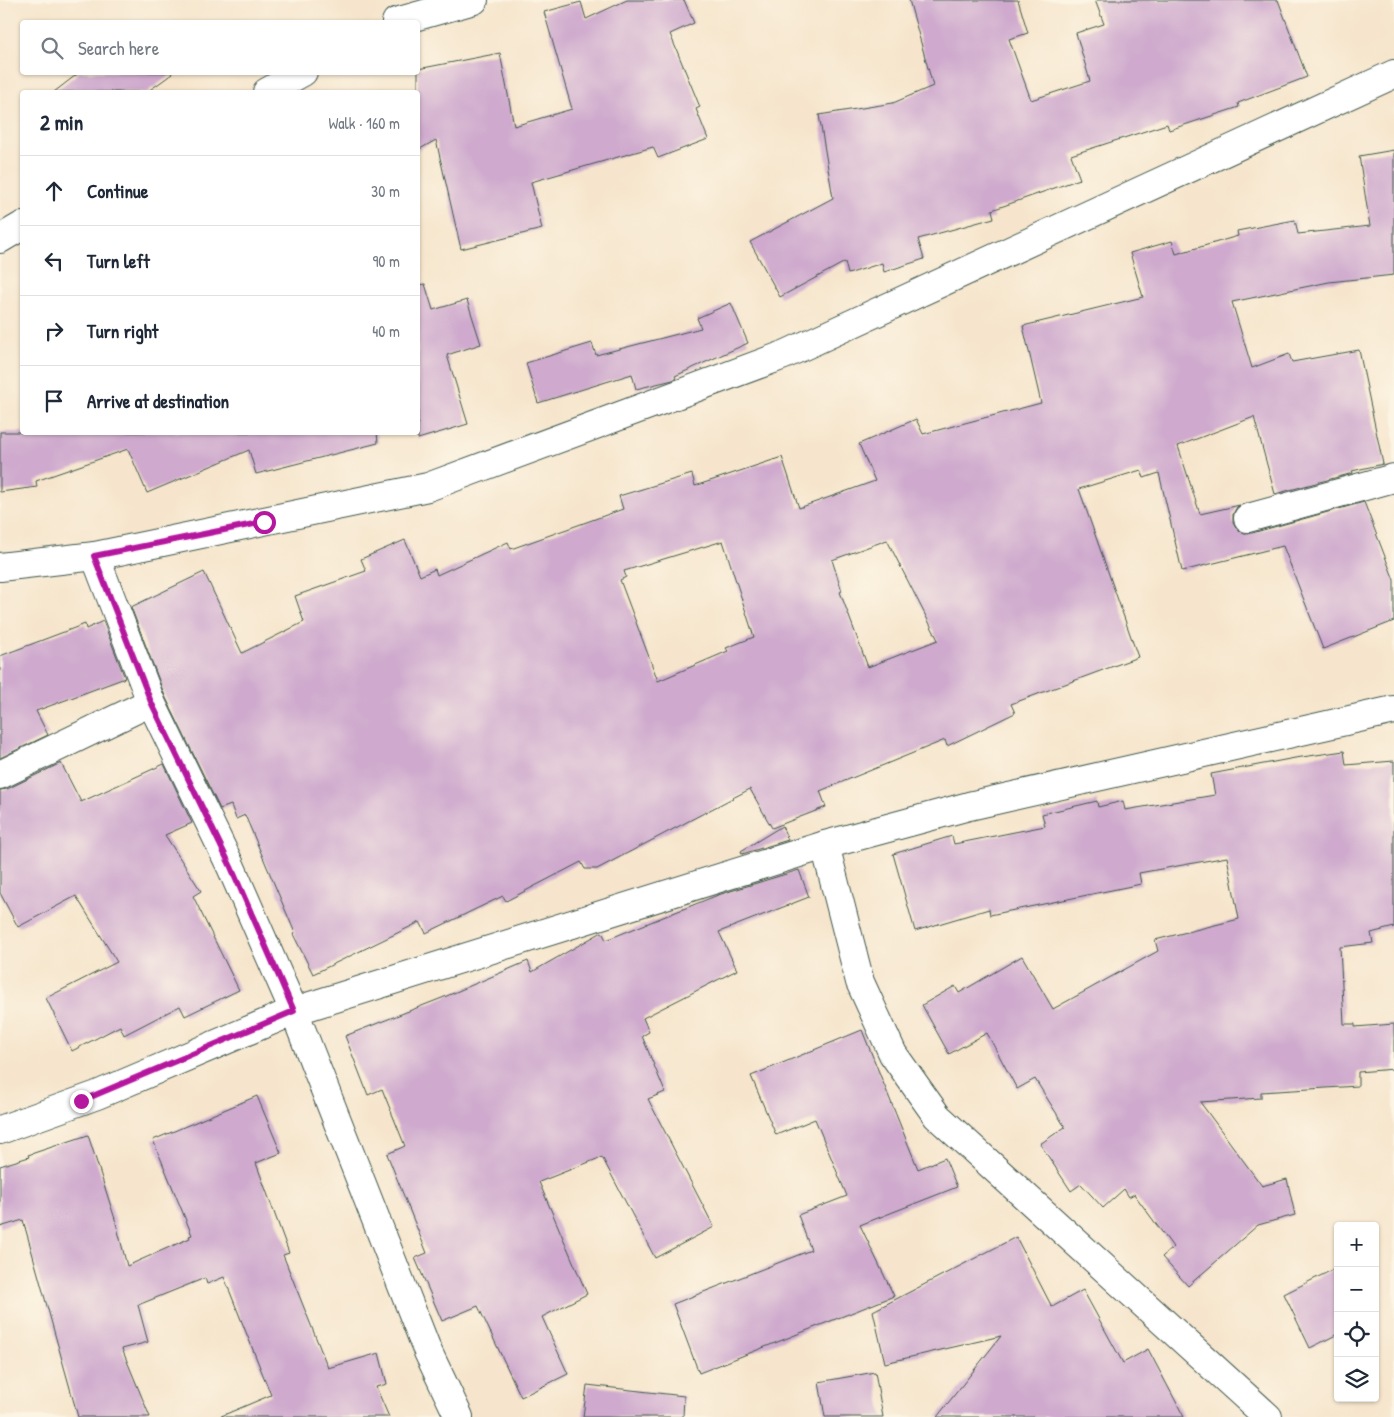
<!DOCTYPE html>
<html lang="en">
<head>
<meta charset="utf-8">
<style>
  body { margin:0; font-family:"Patrick Hand",sans-serif; background:#f2f2f3; color:#1f2937 }
  .controls { position:absolute; right:15px; bottom:15px; display:grid; overflow:hidden; border-radius:5px; box-shadow:0 1px 4px #0004 }
  .controls button { width:45px; height:45px; display:grid; place-items:center; padding:0; border:0; border-bottom:1px solid #e0e1e3; background:#fff; color:#1f2937; font:25px sans-serif }
  .stop { position:absolute; width:15px; height:15px; margin:-11px; border:4px solid #b5179e; border-radius:50%; background:#fff }
  .stop.end { background:#b5179e; border-color:#fff; box-shadow:0 1px 5px #0008 }
  .list { margin:0; padding:0; list-style:none }
  h2 { display:flex; justify-content:space-between; align-items:center; height:65px; margin:0; padding:0 20px; font-size:21px }
  h2 small { font-size:16px; font-weight:400; color:#747a83 }
  .list li { display:grid; grid-template-columns:32px 1fr auto; gap:15px; align-items:center; box-sizing:border-box; height:70px; padding:0 20px; border-top:1px solid #e0e1e3 }
  .list b { display:block; font-size:19px; white-space:nowrap }
  .list em { font-size:16px; font-style:normal; color:#747a83 }
  .icon { flex:none; width:28px; height:28px; fill:none; stroke:currentColor; stroke-width:2; stroke-linecap:round; stroke-linejoin:round }
  .map { position:relative; flex:none; width:1394px; height:1417px; overflow:hidden }
  .search { position:absolute; background:#fff; box-shadow:0 1px 4px #0004; left:20px; top:20px; width:400px; height:55px; display:flex; align-items:center; gap:12px; box-sizing:border-box; padding:0 18px; border-radius:5px; color:#747a83; font-size:19px }
  .panel { position:absolute; background:#fff; box-shadow:0 1px 4px #0004; left:20px; top:90px; width:400px; height:345px; border-radius:5px }
  .map>svg:first-child { display:block }
  .building { fill:#cfaace; fill-rule:evenodd }
  .lines { fill:none; stroke-linecap:round; stroke-linejoin:round }
  .minor-casing { stroke:#3f564b; stroke-width:30 }
  .minor { stroke:#fff; stroke-width:28 }
  .route { stroke:#b5179e; stroke-width:6 }
</style>
</head>
<body>
<div class="map">
<svg width="1394" height="1417" viewBox="0 0 1394 1417">
  <rect width="100%" height="100%" fill="#fcf5e5"/>
  <filter id="ink" filterUnits="userSpaceOnUse"><feTurbulence type="fractalNoise" baseFrequency=".02" numOctaves="2"/><feDisplacementMap in="SourceGraphic" scale="10" xChannelSelector="R" yChannelSelector="G"/><feConvolveMatrix kernelMatrix="1 2 1 2 8 2 1 2 1" color-interpolation-filters="sRGB"/></filter>
  <filter id="wash" filterUnits="userSpaceOnUse"><feTurbulence type="fractalNoise" baseFrequency=".0096" numOctaves="4" result="noise"/><feDisplacementMap in="SourceGraphic" scale="20" xChannelSelector="R" yChannelSelector="G"/><feGaussianBlur stdDeviation="1.12" result="paint"/><feColorMatrix in="noise" values="0 0 0 0 0 0 0 0 0 0 0 0 0 0 0 0 0 1.4 0 .05"/><feComposite in="paint" operator="in"/></filter>
  <g filter="url(#wash)">
    <rect width="100%" height="100%" fill="#f6e5cc"/>
    <g id="blocks">
      <g class="building">
        <polygon points="627,0 684,0 694,23 670,34 700,107 696,109 708,139 658,158 653,147 531,182 542,229 461,249 436,140 418,150 418,69 500,53 514,126 572,109 544,12 581,2 586,19"/>
        <polygon points="909,0 1018,0 1028,33 1009,39 1031,100 1090,81 1076,33 1104,24 1095,0 1278,0 1307,77 1238,103 1239,107 1169,130 1167,124 1071,155 1080,179 992,210 994,218 918,239 924,259 884,272 882,263 848,274 845,262 780,297 750,242 833,198 819,115 893,103 933,86"/>
        <polygon points="80,72 171,72 172,74 147,92 54,92"/>
        <path d="M1394,150V275L1329,282L1232,302L1252,368L1289,354L1292,362L1359,350L1383,464L1352,471L1353,473L1275,494L1254,417L1178,446L1200,514L1240,505L1237,507L1233,514V522L1237,529L1244,533H1252L1364,502L1394,580V621L1323,649L1283,546L1182,571L1159,473L1144,478L1141,470L1079,489L1138,657L1011,704L1015,713L947,746L945,740L820,791L826,807L772,828L750,789L597,869H585L581,862L506,901L503,896L426,933L420,922L313,974L293,934L295,933L245,815L236,819L231,805L220,809L165,696L131,607L204,572L242,653L304,622L295,596L366,571L361,559L405,540L420,576L435,569L437,575L508,542L511,549L623,509L619,496L692,474L695,486L782,457L799,508L875,481L859,444L916,419L923,434L1041,403L1023,326L1143,297L1130,253L1172,241L1176,254L1238,236L1237,231L1295,220L1298,234L1370,226L1359,156ZM887,540L938,640L868,667L840,592L842,591L832,560ZM723,541L754,637L726,648L728,651L658,681L620,580L626,577L624,571Z"/>
        <polygon points="425,284 433,310 467,300 481,344 447,355 468,424 418,439 418,285"/>
        <polygon points="731,303 748,343 675,376 676,378 673,380 636,389 632,374 538,403 526,363 592,343 596,355 701,328 697,318"/>
        <polygon points="0,432 377,432 378,443 256,474 249,450 147,493 128,449 36,481 37,487 0,492"/>
        <polygon points="103,621 125,678 36,711 48,735 0,758 0,656 85,624 86,629"/>
        <polygon points="1344,751 1346,765 1394,761 1394,927 1371,933 1373,943 1340,947 1344,1024 1355,1024 1355,1027 1394,1024 1394,1069 1358,1072 1358,1086 1261,1092 1261,1098 1200,1102 1262,1186 1287,1179 1295,1215 1258,1225 1188,1286 1162,1257 1173,1247 1134,1194 1129,1197 1124,1189 1103,1208 1081,1184 1071,1191 1040,1144 1065,1127 1035,1079 1017,1089 987,1033 949,1054 922,1005 955,986 959,993 1022,956 1053,1009 1158,951 1155,940 1239,919 1227,857 1139,873 1141,884 990,915 989,909 915,931 893,854 952,836 954,844 1045,826 1042,814 1097,801 1098,807 1123,801 1125,810 1215,795 1211,774 1295,758"/>
        <polygon points="61,763 81,802 164,764 192,823 165,835 201,891 193,896 239,990 185,1016 180,1006 124,1035 120,1026 72,1051 46,998 117,962 76,896 18,927 0,893 0,790 7,789"/>
        <polygon points="782,826 788,840 742,854 741,851"/>
        <polygon points="799,870 809,897 719,932 737,970 643,1018 649,1032 642,1036 665,1092 648,1099 714,1227 655,1258 602,1157 539,1182 587,1294 542,1317 568,1374 521,1397 478,1306 442,1321 415,1258 427,1253 387,1154 405,1146 382,1089 368,1095 345,1036 442,998 528,961 532,972 602,932 606,940 718,895"/>
        <polygon points="862,1030 918,1169 945,1158 957,1187 860,1225 894,1296 699,1373 673,1304 811,1250 798,1215 847,1196 815,1119 776,1135 751,1076"/>
        <polygon points="257,1096 281,1153 256,1163 289,1253 283,1255 328,1368 379,1353 387,1384 376,1387 389,1417 219,1417 271,1395 224,1277 207,1284 205,1278 138,1305 148,1342 122,1349 150,1417 78,1417 23,1220 0,1227 0,1166 29,1157 28,1155 88,1135 115,1219 127,1266 190,1238 189,1236 192,1235 153,1140"/>
        <polygon points="1016,1237 1052,1307 1083,1290 1123,1363 1148,1349 1184,1417 937,1417 1001,1336 885,1363 873,1311"/>
        <polygon points="1338,1267 1338,1334 1310,1348 1284,1294"/>
        <polygon points="875,1372 883,1417 825,1417 819,1382"/>
        <polygon points="587,1385 684,1396 683,1417 583,1417"/>
      </g>
    </g>
  </g>
  <g filter="url(#ink)">
    <use href="#blocks" fill-opacity="0" stroke="#3f564b" stroke-width="1"/>
    <g class="lines">
      <g class="minor-casing">
        <g id="minor">
          <polyline points="396,22 474,0"/>
          <polyline points="267,92 303,72"/>
          <polyline points="0,239 22,226"/>
          <polyline points="1248,518 1394,478"/>
          <polyline points="95,556 151,702 231,867 294,1011 428,1352 459,1417"/>
          <polyline points="0,567 95,556 428,487 784,355 1394,74"/>
          <polyline points="0,775 151,702"/>
          <polyline points="825,845 860,982 893,1054 937,1116 1268,1417"/>
          <polyline points="0,1130 97,1095 294,1011 825,845 969,806 1394,710"/>
        </g>
      </g>
      <use href="#minor" class="minor"/>
    </g>
  </g>
  <g class="lines" filter="url(#ink)">
    <polyline class="route" points="81,1101 294,1011 231,867 151,702 94,556 264,522"/>
  </g>
</svg>
<div class="controls">
<button>+</button>
<button>−</button>
<button><svg class="icon" aria-label="locate" viewBox="0 0 24 24"><circle cx="12" cy="12" r="6"/><path d="M12 2v4M12 18v4M2 12h4M18 12h4"/></svg></button>
<button><svg class="icon" aria-label="layers" viewBox="0 0 24 24"><path d="M12 4l9 5-9 5-9-5zM3 14l9 5 9-5"/></svg></button>
</div>
<div class="stop" style="left:264px;top:522px"></div>
<div class="stop end" style="left:81px;top:1101px"></div>
<div class="search"><svg class="icon" aria-label="search" viewBox="0 0 24 24"><circle cx="10" cy="10" r="6"/><path d="M15 15l6 6"/></svg>Search here</div>
<section class="panel">
<h2>2 min<small>Walk · 160 m</small></h2>
<ul class="list">
<li><svg class="icon" aria-label="ahead" viewBox="0 0 24 24"><path d="M12 20V5M6 11l6-6 6 6"/></svg><div><b>Continue</b></div><em>30 m</em></li>
<li><svg class="icon" aria-label="left" viewBox="0 0 24 24"><path d="M17 20v-9H6M10 6l-5 5 5 5"/></svg><div><b>Turn left</b></div><em>90 m</em></li>
<li><svg class="icon" aria-label="right" viewBox="0 0 24 24"><path d="M7 20v-9h11M14 6l5 5-5 5"/></svg><div><b>Turn right</b></div><em>40 m</em></li>
<li><svg class="icon" aria-label="arrive" viewBox="0 0 24 24"><path d="M6 21V4h12l-3 4 3 4H6"/></svg><div><b>Arrive at destination</b></div></li>
</ul>
</section>
</div>
</body>
</html>
